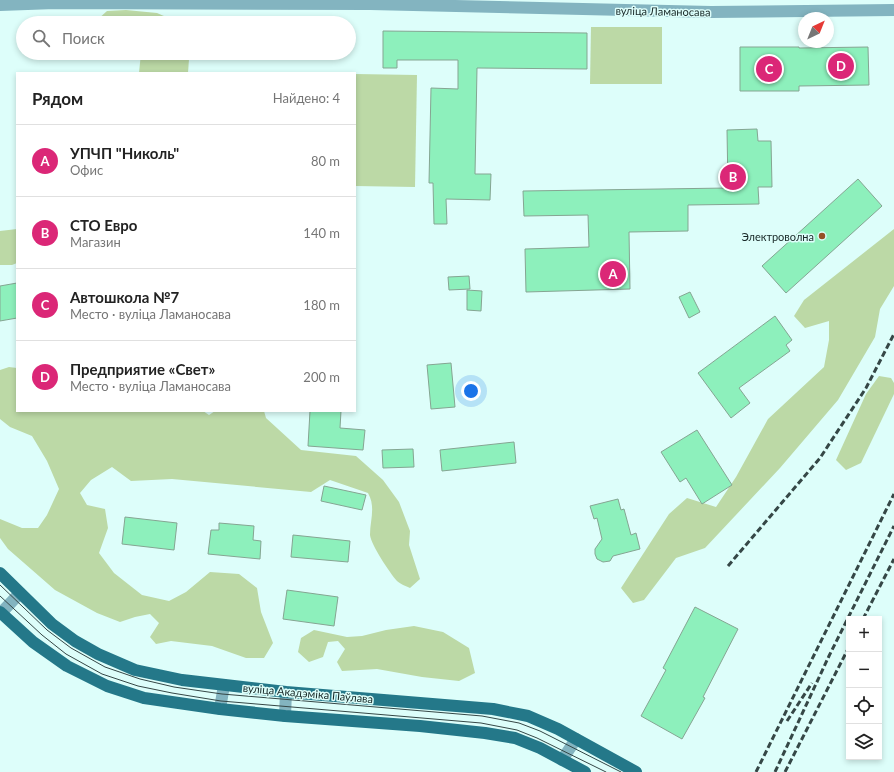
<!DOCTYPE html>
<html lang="ru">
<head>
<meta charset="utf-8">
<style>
  body { margin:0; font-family:Lato,sans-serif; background:#f2f2f2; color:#222 }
  .controls { position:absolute; right:12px; bottom:12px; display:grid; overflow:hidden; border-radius:0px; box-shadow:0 2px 6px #0003 }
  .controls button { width:36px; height:36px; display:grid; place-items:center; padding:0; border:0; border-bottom:1px solid #e0e0e0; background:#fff; color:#222; font:20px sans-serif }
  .compass { position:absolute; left:798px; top:12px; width:36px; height:36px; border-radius:50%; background:#fff; box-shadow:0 2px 6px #0003; rotate:43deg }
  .you { position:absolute; left:471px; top:391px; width:14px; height:14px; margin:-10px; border:3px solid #fff; border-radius:50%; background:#1a73e8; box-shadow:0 0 0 6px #1a73e833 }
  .badge { display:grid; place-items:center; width:26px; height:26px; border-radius:50%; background:#db2777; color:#fff; font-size:13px; font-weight:700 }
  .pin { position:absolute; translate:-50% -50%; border:2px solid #fff; box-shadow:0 1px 4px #0006 }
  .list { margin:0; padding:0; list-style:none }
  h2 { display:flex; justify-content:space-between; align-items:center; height:52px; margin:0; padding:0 16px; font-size:17px }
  h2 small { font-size:13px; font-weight:400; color:#767676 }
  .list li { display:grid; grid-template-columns:26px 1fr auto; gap:12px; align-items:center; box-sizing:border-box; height:72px; padding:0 16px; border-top:1px solid #e0e0e0 }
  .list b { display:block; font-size:15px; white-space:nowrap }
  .list p { margin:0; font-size:13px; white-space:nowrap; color:#767676 }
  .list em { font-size:13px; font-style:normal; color:#767676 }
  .icon { flex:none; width:22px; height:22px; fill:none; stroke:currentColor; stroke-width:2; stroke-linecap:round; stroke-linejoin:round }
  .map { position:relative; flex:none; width:894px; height:772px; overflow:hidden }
  .search { position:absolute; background:#fff; box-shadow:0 2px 6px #0003; left:16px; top:16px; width:340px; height:44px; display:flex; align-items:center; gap:10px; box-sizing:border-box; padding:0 14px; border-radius:22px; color:#767676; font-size:15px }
  .panel { position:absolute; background:#fff; box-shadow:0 2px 6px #0003; left:16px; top:72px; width:340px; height:340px; border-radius:0px }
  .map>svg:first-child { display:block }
  .green { fill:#bcd9a6 }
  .building { fill:#8df0bc; stroke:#85a592 }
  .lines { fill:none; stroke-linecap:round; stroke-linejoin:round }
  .minor { stroke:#83b4c0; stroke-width:12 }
  .major { stroke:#247889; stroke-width:12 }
  .tram { stroke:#354746; stroke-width:1 }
  .rail { stroke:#354746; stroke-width:3; stroke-dasharray:6 3; stroke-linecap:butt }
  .poi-dot { fill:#955026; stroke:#ddfefa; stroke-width:1.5 }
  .labels { text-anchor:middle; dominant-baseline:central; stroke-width:3; stroke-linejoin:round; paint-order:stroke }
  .street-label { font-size:11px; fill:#162625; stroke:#ddfefa }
  .poi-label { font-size:11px; fill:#162625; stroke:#ddfefa; text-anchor:end }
</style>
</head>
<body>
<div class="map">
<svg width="894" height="772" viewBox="0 0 894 772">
  <rect width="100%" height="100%" fill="#ddfefa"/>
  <g class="green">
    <polygon points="126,10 157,13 173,20 174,23 97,23 96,21 107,11"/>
    <polygon points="591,27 662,27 662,84 590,84"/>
    <polygon points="141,53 186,53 189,59 188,73 139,73"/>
    <polygon points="355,74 417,75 415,187 355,186"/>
    <polygon points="17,229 17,263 12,265 0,265 0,231"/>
    <polygon points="894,229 894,286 880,309 875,337 838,400 780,468 705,548 676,558 644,600 633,603 621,588 669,514 687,498 716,507 736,477 768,419 824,367 829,340 829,321 805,328 794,316 804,300"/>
    <path d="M9,367L17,368V411H203L209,415L215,411H264L266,418L301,450L356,456L383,480L399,502L410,531L409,545L420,579L410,588C406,586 400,584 397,581C390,573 371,545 370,535C370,520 376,507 368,493L330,480L311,492L172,479L131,481L112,467L91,480L80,493L87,505L105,509L108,528L99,553L114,573L142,595L169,601L186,592L210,572L239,574L257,588L261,612L273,643L264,658H246L212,646L171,641L156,644L150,637L159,623L150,614L135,617L120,622L97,613L55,590L8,549L0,538V519L22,528H38L47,515L59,489L47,461L32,436L10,427L0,419V370Z"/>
    <polygon points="879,376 891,378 894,383 894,394 861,463 846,470 836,460 866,394"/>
    <polygon points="414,626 443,632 469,648 475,673 459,681 422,677 377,669 342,671 337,662 345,649 338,641 328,642 323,657 309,662 298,652 301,638 314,630 347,637 362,636 386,630"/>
  </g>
  <g class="building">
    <polygon points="383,31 587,33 587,69 477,68 475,174 491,174 490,200 446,199 447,224 434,224 433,183 429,183 431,88 458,89 458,60 397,60 397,68 383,68"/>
    <polygon points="740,47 799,47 799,48 868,47 869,85 799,86 799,91 740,91"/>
    <polygon points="757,129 758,141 771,141 772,187 758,187 759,204 688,205 688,231 629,232 630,289 526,292 525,249 589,247 588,215 524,216 523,191 728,188 727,130"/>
    <polygon points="858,179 882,206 786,293 762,266"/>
    <polygon points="469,276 470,289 449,290 448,277"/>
    <polygon points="17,283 17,318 0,321 0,286"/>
    <polygon points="467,290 482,291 481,311 467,310"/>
    <polygon points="690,292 700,312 689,318 679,297"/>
    <polygon points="775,316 792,340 786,345 790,351 739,388 750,403 731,418 698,373"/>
    <polygon points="451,363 455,407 431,409 427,365"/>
    <polygon points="310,411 341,411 340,428 365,430 363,450 308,446"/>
    <polygon points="697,430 732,485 702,504 686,478 680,482 661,452"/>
    <polygon points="514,442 516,463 442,471 440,450"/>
    <polygon points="413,449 414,467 383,468 382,450"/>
    <polygon points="324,486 366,495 362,510 321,501"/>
    <polygon points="618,499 621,510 624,509 631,535 636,533 640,549 613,556 610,561 603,562 597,559 595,554 595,549 602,539 597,518 594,519 590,506"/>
    <polygon points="125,517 177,523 174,550 122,544"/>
    <polygon points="219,523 254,526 253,540 261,541 260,559 208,554 211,530 219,530"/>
    <polygon points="293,535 350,541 348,562 291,557"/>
    <polygon points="287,590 338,597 334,626 283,619"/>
    <polygon points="695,607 738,629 703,697 705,698 682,739 641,716 666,670 663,668"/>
  </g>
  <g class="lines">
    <g class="minor">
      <polyline points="0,5 55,3 370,4 711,12 894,10"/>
      <polyline points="1,613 20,593"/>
      <polyline points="220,709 224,685"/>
      <polyline points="285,716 286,692"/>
      <polyline points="562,760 576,739"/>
    </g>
    <g class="major">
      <polyline points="0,573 52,624 75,641 98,654 135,670 182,680 286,692 493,709 528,716 558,729 636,772"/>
      <polyline points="0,612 33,642 67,666 107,686 144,698 220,709 285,716 420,726 485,733 515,738 540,748 585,772"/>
    </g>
    <g class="tram">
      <polyline points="0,585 47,630 71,648 105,667 140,679 174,687 222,694 482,716 519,723 540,731 621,772"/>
      <polyline points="0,596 42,635 66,654 102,674 138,686 172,693 221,701 481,723 517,730 537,738 606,772"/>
    </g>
    <g class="rail">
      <polyline points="728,566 820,458 866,388 894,334"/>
      <polyline points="863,619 894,559"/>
      <polyline points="787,721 812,683"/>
      <polyline points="756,772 894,494"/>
      <polyline points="775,772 829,656 894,526"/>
      <polyline points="785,772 849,647"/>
    </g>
  </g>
  <circle class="poi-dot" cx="822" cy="236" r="4"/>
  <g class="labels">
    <g class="street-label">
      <text transform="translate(663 11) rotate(1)">вуліца Ламаносава</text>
      <text transform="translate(308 693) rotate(5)">вуліца Акадэміка Паўлава</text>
    </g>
    <g class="poi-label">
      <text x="814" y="236">Электроволна</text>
    </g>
  </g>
</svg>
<div class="controls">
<button>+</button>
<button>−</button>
<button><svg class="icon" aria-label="locate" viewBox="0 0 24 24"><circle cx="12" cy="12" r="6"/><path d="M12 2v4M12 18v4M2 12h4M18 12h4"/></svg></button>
<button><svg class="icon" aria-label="layers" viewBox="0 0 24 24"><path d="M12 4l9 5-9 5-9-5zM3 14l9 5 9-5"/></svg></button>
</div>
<svg class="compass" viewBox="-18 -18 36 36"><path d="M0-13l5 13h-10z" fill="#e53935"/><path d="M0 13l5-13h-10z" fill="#767676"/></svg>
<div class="you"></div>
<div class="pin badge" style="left:613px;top:274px">A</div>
<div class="pin badge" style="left:733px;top:177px">B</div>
<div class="pin badge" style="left:769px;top:69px">C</div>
<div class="pin badge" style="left:841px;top:66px">D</div>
<div class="search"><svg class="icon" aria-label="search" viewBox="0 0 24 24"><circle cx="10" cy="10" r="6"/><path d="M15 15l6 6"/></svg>Поиск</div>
<section class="panel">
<h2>Рядом<small>Найдено: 4</small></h2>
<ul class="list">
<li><span class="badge">A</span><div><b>УПЧП &quot;Николь&quot;</b><p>Офис</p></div><em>80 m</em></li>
<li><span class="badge">B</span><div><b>СТО Евро</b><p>Магазин</p></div><em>140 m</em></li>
<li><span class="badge">C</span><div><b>Автошкола №7</b><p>Место · вуліца Ламаносава</p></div><em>180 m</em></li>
<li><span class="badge">D</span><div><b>Предприятие «Свет»</b><p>Место · вуліца Ламаносава</p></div><em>200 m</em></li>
</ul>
</section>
</div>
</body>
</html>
